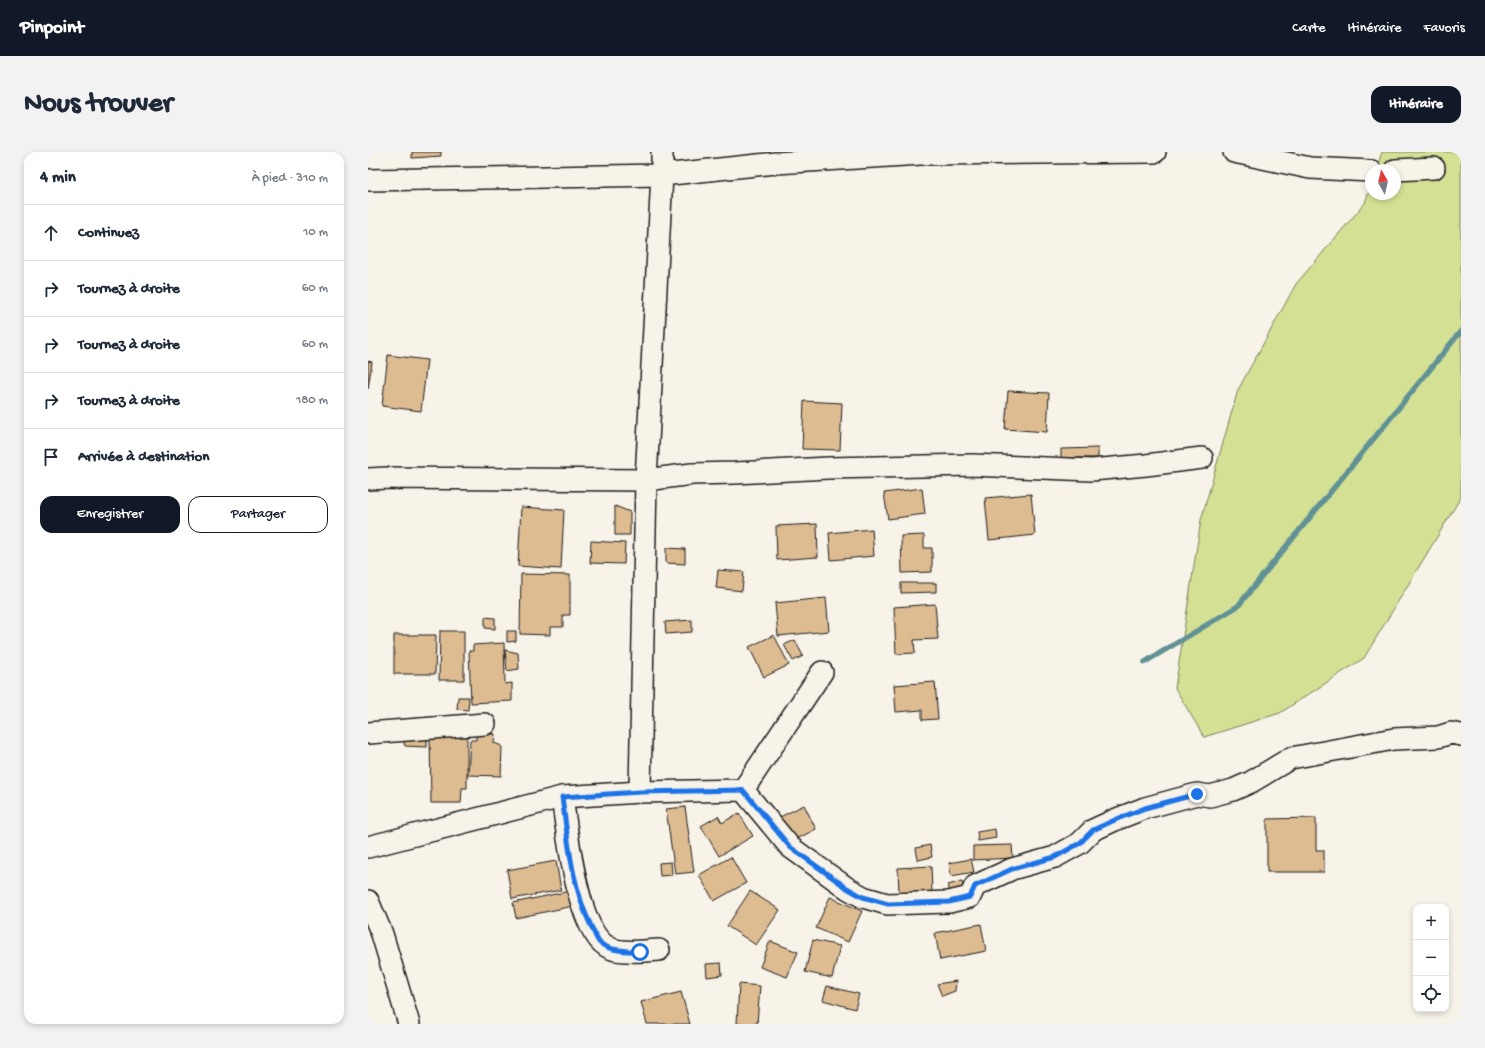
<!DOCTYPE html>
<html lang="fr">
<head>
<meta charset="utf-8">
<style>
  body { margin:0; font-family:"Gochi Hand",sans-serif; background:#f2f2f3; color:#1f2937 }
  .controls { position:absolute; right:12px; bottom:12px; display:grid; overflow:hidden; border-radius:8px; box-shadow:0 2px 6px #0003 }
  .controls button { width:36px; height:36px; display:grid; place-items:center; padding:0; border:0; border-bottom:1px solid #e0e1e3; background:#fff; color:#1f2937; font:20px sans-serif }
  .compass { position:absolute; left:997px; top:12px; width:36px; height:36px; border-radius:50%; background:#fff; box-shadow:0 2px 6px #0003; rotate:352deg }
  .stop { position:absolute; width:12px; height:12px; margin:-9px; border:3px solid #1a73e8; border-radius:50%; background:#fff }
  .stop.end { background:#1a73e8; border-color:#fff; box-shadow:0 1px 4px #0008 }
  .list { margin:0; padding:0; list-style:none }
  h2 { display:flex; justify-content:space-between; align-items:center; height:52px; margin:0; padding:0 16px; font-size:17px }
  h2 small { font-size:13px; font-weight:400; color:#747a83 }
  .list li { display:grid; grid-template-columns:26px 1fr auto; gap:12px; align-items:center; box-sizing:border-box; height:56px; padding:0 16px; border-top:1px solid #e0e1e3 }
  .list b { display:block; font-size:15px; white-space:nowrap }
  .list em { font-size:13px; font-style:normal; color:#747a83 }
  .actions { display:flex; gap:8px; padding:12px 16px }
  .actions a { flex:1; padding:9px 0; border:1px solid #111827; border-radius:12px; text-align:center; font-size:14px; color:#111827 }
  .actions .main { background:#111827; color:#fff }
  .icon { flex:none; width:22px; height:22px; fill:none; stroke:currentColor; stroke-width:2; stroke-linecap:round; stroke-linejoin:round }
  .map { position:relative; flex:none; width:1093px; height:872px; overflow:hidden; border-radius:12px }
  header { display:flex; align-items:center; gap:24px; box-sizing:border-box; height:56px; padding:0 20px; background:#111827; color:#fff }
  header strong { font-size:19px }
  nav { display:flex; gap:22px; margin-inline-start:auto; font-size:14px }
  .intro { display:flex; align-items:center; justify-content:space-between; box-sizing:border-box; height:96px; padding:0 24px }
  h1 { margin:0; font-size:28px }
  .button { padding:10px 18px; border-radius:12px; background:#111827; color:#fff; font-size:14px; font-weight:700 }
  main { display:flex; gap:24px; padding:0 24px }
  aside { flex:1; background:#fff; border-radius:12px; box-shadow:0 2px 6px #0003 }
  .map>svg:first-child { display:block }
  .green { fill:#d4e194; stroke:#787e58 }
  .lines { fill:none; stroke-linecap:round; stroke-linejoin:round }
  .stream { stroke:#609195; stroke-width:5.5 }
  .building { fill:#debc91; stroke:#1c1c1c }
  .minor-casing { stroke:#1c1c1c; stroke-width:24 }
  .minor { stroke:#f7f3e8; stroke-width:21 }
  .route { stroke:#1a73e8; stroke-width:5 }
</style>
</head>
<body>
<header>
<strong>Pinpoint</strong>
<nav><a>Carte</a><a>Itinéraire</a><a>Favoris</a></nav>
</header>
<div class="intro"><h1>Nous trouver</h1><a class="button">Itinéraire</a></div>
<main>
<aside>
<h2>4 min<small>À pied · 310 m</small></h2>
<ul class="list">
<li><svg class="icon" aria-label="ahead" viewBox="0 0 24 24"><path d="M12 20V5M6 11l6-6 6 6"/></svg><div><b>Continuez</b></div><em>10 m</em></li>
<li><svg class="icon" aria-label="right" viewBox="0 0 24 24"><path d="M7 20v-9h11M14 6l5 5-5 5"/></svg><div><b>Tournez à droite</b></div><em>60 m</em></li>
<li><svg class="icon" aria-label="right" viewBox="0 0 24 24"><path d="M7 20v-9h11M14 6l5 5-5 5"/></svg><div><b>Tournez à droite</b></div><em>60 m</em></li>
<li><svg class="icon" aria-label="right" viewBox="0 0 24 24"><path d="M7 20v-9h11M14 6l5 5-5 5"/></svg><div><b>Tournez à droite</b></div><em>180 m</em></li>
<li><svg class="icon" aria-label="arrive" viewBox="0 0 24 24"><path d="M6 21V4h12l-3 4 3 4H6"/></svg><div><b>Arrivée à destination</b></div></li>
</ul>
<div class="actions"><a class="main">Enregistrer</a><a>Partager</a></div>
</aside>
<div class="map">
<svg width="1093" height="872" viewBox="0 0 1093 872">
  <rect width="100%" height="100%" fill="#f7f3e8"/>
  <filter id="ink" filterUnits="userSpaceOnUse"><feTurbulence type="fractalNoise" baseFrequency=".025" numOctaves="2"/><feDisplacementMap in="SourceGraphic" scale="8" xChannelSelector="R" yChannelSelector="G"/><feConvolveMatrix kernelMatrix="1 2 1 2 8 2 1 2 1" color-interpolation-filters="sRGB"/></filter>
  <g filter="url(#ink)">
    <polygon class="green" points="1014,0 1093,0 1093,345 996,506 912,561 836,585 807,536 833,368 870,238 928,132 997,51 1003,33 1003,42 1027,42 1027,18 1008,18"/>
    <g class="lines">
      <polyline class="stream" points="777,510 870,454 1093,179"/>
    </g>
    <g class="building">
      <polygon points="44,0 73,0 73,4 44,6"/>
      <polygon points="20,203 59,208 53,259 14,254"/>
      <polygon points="0,209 4,210 0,237"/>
      <polygon points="640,239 681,241 679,280 637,277"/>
      <polygon points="436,249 474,251 472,298 434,297"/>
      <polygon points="730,296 730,306 693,306 693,297"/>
      <polygon points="554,336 557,362 520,367 516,341"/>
      <polygon points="663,342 667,383 621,388 617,346"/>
      <polygon points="247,354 262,360 262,383 247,383"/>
      <polygon points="153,355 196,358 193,417 150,414"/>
      <polygon points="449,372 450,405 409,408 408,374"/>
      <polygon points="504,377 506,404 463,408 461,381"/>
      <polygon points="556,383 556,396 564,396 564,420 534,421 533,384"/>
      <polygon points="223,389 257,391 256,412 222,411"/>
      <polygon points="298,396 317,397 317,412 298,411"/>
      <polygon points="350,418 376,420 374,439 348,436"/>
      <polygon points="153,422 202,423 202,463 195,463 195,475 182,475 182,483 152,482"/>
      <polygon points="533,431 568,431 568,440 533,441"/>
      <polygon points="458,446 461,479 410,484 407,451"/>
      <polygon points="567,452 570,487 546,488 547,501 528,502 526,455"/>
      <polygon points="117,465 127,466 127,477 117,476"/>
      <polygon points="324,468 324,480 298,482 297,470"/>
      <polygon points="72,479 96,479 96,528 71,528"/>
      <polygon points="139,479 148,479 148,489 139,490"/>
      <polygon points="26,483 68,483 67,522 26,522"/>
      <polygon points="406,483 421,513 396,525 381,495"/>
      <polygon points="427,488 435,504 425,509 416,493"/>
      <polygon points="136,491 137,532 144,531 144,549 103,551 101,499 105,499 105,493"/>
      <polygon points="137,498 150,501 151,517 139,519"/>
      <polygon points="567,530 570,567 554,568 554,558 528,560 526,533"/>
      <polygon points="90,545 101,545 100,558 89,557"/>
      <polygon points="108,581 127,582 126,591 134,594 133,624 100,623 102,588 108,588"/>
      <polygon points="62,584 99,584 99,636 94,636 93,651 63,651"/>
      <polygon points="34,585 59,586 59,595 37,594"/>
      <polygon points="436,653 448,677 425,689 412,665"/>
      <polygon points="317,655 326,720 307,722 298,657"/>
      <polygon points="371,661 385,684 351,704 333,674 350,664 354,671"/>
      <polygon points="948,666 948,698 956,698 956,720 899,720 899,667"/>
      <polygon points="627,677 628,686 610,689 609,680"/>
      <polygon points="562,693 564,705 550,708 548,696"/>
      <polygon points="644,693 645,706 605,708 605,694"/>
      <polygon points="363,705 378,731 346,749 331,723"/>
      <polygon points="603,707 606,720 583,724 581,711"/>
      <polygon points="188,709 193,738 144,747 139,718"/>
      <polygon points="303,710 304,723 292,724 291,711"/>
      <polygon points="563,714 564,740 531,742 530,716"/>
      <polygon points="594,729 597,741 583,744 580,733"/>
      <polygon points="202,739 205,754 148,766 145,751"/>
      <polygon points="382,739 412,758 388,793 359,774"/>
      <polygon points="462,745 494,759 480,790 448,776"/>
      <polygon points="613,772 618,799 572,808 567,781"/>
      <polygon points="445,788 472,794 464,826 437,820"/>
      <polygon points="402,789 430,800 419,825 392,815"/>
      <polygon points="353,811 354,823 339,825 338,812"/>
      <polygon points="588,829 587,839 574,844 569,832"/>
      <polygon points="371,832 392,834 389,872 369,872"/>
      <polygon points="459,834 491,842 487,857 455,848"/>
      <polygon points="313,840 322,872 279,872 273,850"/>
    </g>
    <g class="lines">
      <g class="minor-casing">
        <g id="minor">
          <polyline points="866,0 942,16 1003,19"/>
          <polyline points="1027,18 1066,16"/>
          <polyline points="0,28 294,23 408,11 553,2 787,0"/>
          <polyline points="0,327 19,326 278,328 294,23 294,0"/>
          <polyline points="0,581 117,572"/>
          <polyline points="375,638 454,520"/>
          <polyline points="272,640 278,328 324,322 367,321 460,316 604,313 724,318 778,313 834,306"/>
          <path d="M194,645C199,677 209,783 242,796C251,801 279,799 291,798"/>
          <polyline points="0,695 194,645 272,640 375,638 422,695 479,736 495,745 519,752 581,750 602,745 607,734 644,717 687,705 712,691 725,678 749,667 777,656 829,642 842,644 865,638 883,630 923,606 1026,587 1070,585 1083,581 1093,583"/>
          <polyline points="0,749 14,782 41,872"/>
        </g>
      </g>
      <use href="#minor" class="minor"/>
    </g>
  </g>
  <g class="lines" filter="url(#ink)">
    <path class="route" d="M272,800C259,798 241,800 231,790C228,786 226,780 224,776C204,737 200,688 194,645L272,640L375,638L422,695L479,736L495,745L520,752L581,750L602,745L607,734L644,717L687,705L712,691L725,678L749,667L777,656L829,642"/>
  </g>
</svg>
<div class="controls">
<button>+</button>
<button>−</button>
<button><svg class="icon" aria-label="locate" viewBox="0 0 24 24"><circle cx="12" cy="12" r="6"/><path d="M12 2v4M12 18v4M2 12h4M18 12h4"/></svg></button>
</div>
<svg class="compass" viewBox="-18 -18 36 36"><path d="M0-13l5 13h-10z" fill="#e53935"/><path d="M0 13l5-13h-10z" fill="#747a83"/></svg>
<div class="stop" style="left:272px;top:800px"></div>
<div class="stop end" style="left:829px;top:642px"></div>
</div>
</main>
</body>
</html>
